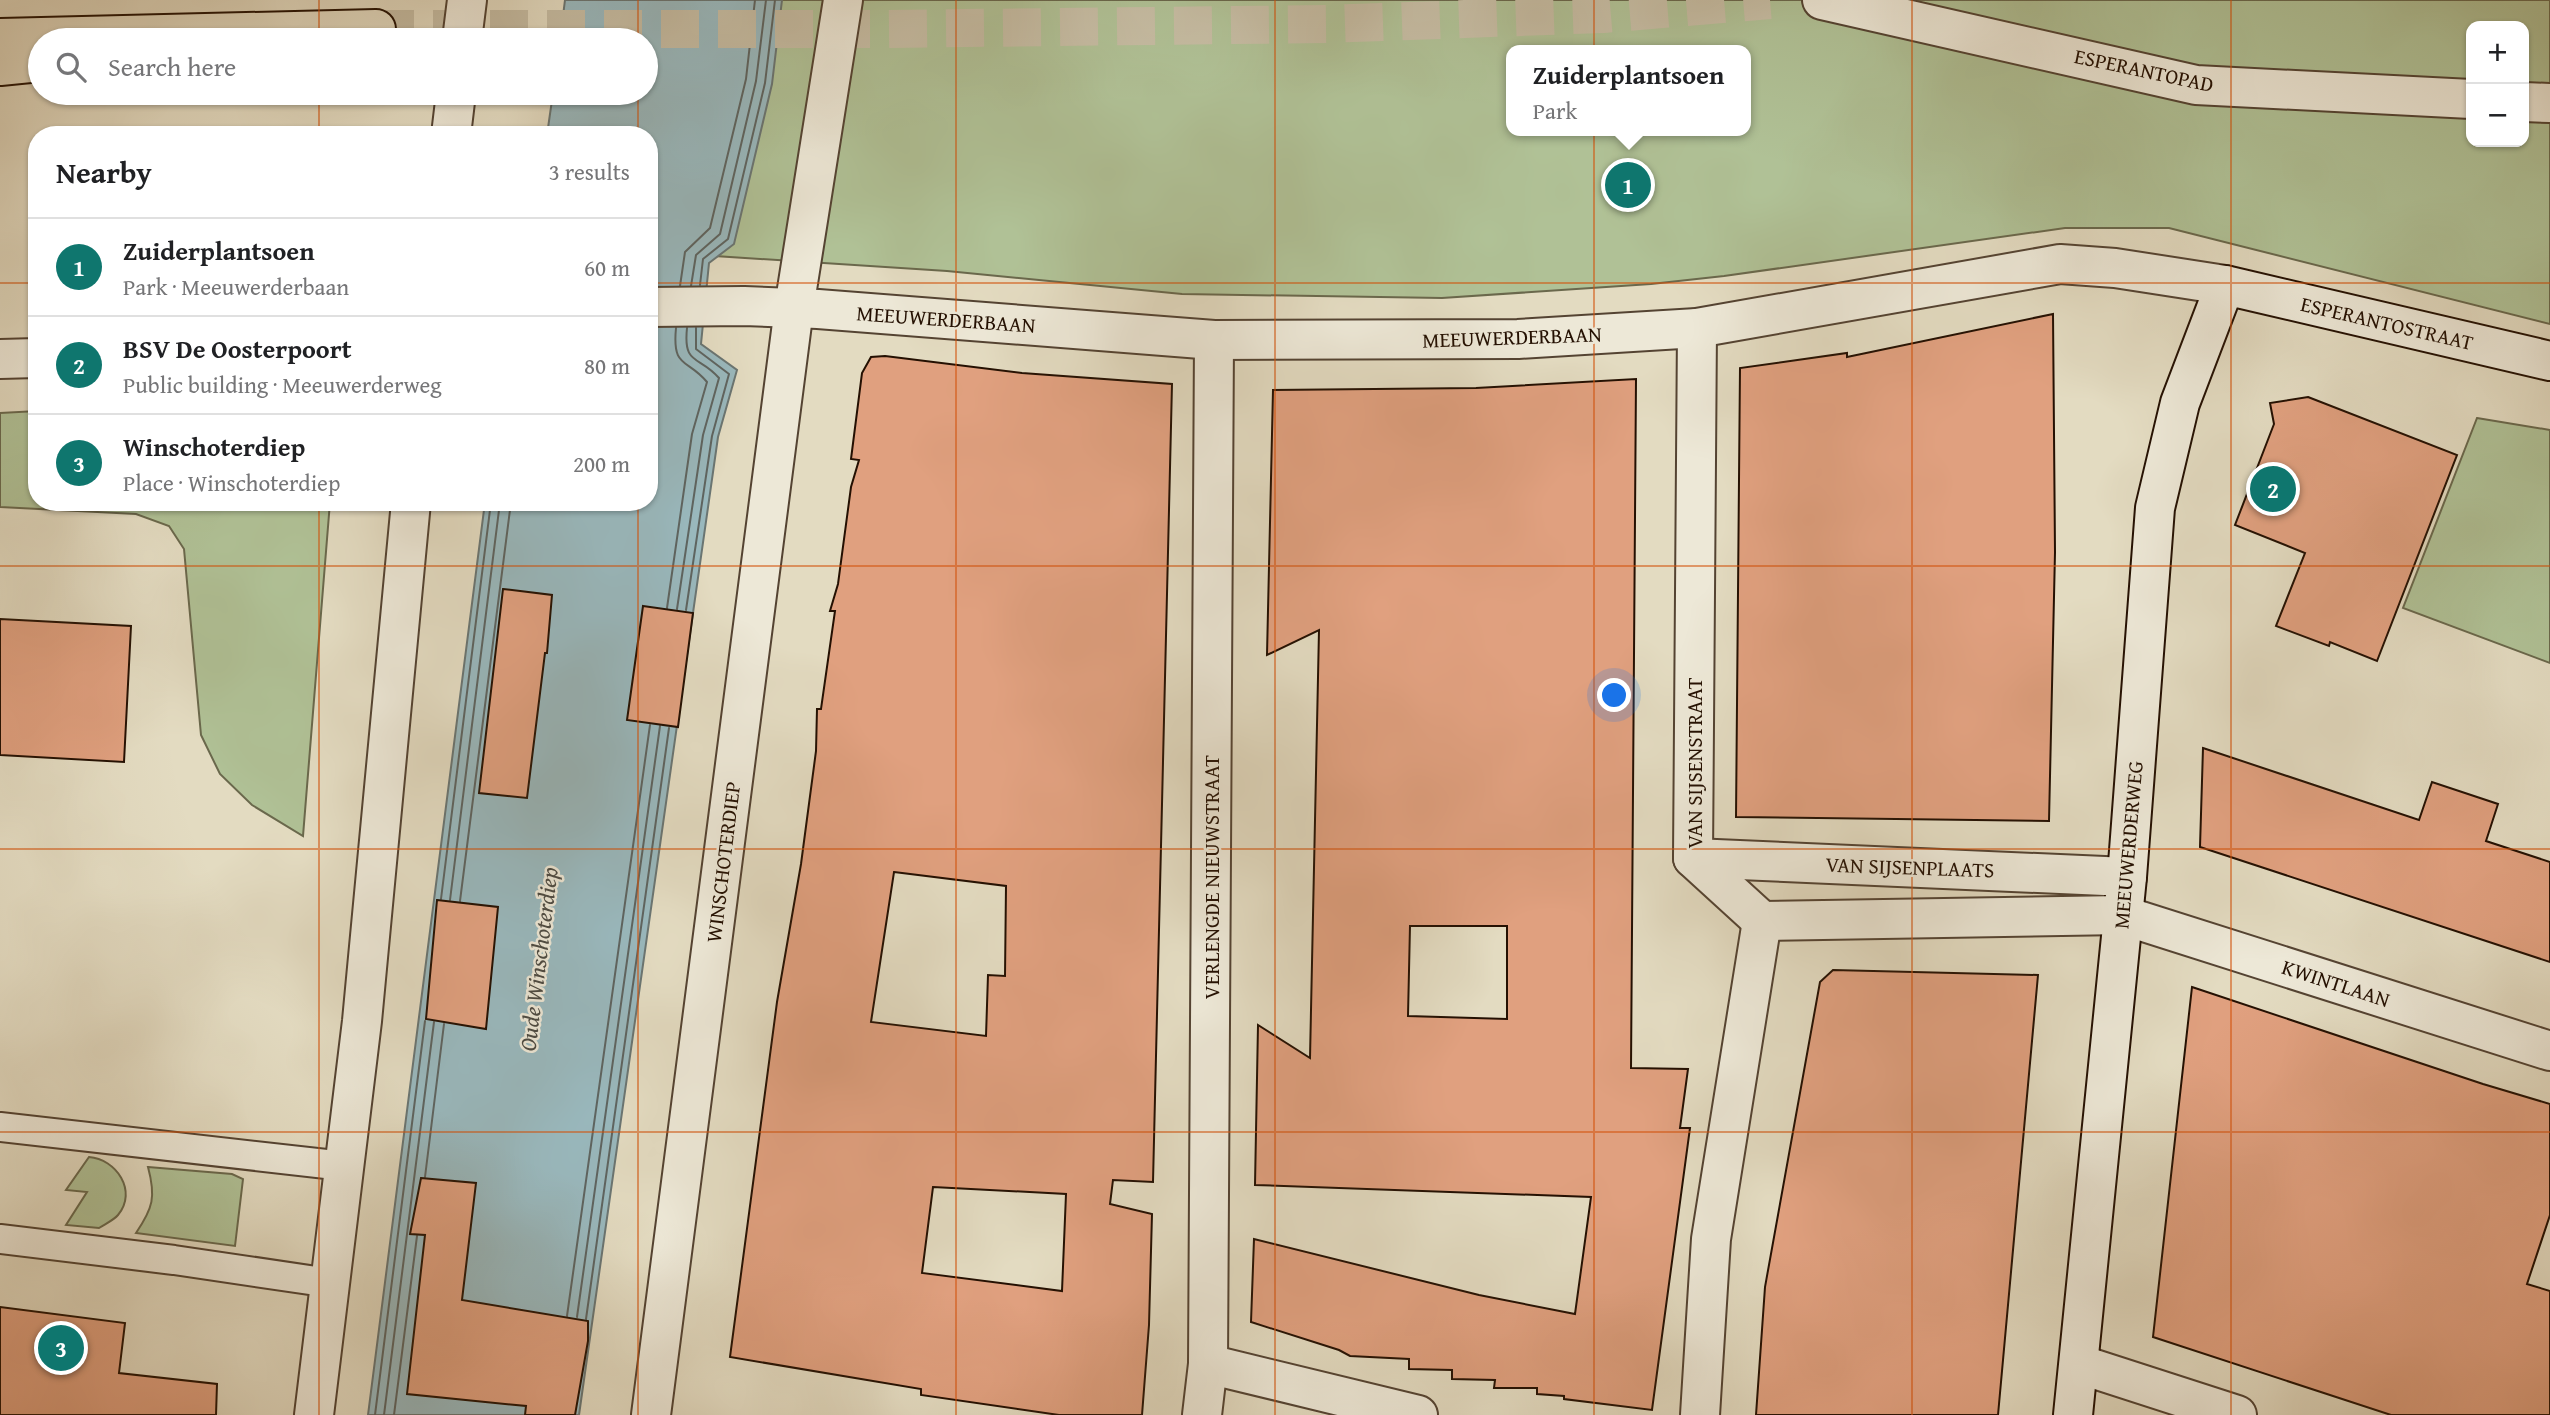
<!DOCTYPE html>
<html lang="en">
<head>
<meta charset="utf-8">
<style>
  body { margin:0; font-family:"Gentium Book Plus",serif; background:#f6f6f6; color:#202124 }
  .controls { position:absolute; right:21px; top:21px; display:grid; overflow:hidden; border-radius:14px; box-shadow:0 2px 5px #0004 }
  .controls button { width:63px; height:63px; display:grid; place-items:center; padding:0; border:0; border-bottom:2px solid #e0e0e0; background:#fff; color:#202124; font:35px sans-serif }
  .you { position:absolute; left:1615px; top:696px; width:24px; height:24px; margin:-18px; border:5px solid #fff; border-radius:50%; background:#1a73e8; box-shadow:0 0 0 10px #1a73e833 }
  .badge { display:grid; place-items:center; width:46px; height:46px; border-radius:50%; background:#0f766e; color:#fff; font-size:23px; font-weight:700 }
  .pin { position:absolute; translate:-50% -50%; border:4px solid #fff; box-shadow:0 2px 7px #0006 }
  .popup { position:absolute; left:1506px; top:45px; width:245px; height:91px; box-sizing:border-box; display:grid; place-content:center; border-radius:14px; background:#fff; filter:drop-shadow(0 2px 5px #0005); font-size:23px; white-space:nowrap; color:#757577 }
  .popup b { font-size:26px; color:#202124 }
  .popup::after { content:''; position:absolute; left:50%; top:100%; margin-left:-14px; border:14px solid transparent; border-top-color:#fff }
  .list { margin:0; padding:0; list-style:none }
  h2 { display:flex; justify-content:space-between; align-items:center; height:91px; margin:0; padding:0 28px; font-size:30px }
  h2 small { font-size:23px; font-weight:400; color:#757577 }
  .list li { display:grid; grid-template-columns:46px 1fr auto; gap:21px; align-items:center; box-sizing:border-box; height:98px; padding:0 28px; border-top:2px solid #e0e0e0 }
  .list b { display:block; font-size:26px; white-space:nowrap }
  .list p { margin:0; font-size:23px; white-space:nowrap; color:#757577 }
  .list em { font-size:23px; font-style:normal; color:#757577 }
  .icon { flex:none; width:38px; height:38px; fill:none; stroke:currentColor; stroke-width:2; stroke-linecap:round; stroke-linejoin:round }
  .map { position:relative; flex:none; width:2550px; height:1415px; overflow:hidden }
  .search { position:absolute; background:#fff; box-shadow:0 2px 5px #0004; left:28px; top:28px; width:630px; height:77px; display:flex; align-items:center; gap:18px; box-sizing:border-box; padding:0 24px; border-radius:38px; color:#757577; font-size:26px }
  .panel { position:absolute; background:#fff; box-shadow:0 2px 5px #0004; left:28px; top:126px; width:630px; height:385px; border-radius:28px }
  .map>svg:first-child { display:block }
  .green { fill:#b0c196; stroke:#6a684c; stroke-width:2; fill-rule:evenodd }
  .water { fill:#99b8bd; stroke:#6a7572; stroke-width:2 }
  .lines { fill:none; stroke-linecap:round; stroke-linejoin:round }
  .shore { stroke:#5e6460; stroke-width:2 }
  .building { fill:#e0a07f; stroke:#241002; stroke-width:2; fill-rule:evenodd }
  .highway-tunnel { stroke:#c6bda4; stroke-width:38; stroke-dasharray:38 19; stroke-linecap:butt }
  .lane-casing { stroke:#544332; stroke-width:32 }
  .street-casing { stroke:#544332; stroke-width:42 }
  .secondary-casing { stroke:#241002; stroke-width:42 }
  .highway-casing { stroke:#241002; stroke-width:42 }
  .lane { stroke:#ede8d7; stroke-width:28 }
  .street { stroke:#ede8d7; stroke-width:38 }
  .secondary { stroke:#ede8d7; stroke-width:38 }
  .highway { stroke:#e3dbc1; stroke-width:38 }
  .grid { fill:none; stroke:#d4520b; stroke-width:2; stroke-opacity:0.55 }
  .labels { text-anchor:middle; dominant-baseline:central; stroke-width:5; stroke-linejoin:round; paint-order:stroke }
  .street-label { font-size:21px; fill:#241002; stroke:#ede8d7 }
  .water-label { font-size:23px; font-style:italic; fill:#4d4b43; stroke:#ede8d7 }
</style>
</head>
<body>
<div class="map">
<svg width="2550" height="1415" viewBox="0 0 2550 1415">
  <rect width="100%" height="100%" fill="#e3dbc1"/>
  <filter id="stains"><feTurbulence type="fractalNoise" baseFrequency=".00286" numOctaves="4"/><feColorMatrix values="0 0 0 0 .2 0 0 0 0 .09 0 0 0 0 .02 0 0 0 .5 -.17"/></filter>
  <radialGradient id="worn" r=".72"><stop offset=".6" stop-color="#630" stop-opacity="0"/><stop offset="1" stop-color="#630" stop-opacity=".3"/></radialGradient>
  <g class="green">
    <path d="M725,0H2550V324L2169,228H2065L1724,276L1651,284L1442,298L1182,294L947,271L700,255ZM2471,26H2524V142H2471ZM1511,50H1745V131H1511Z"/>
    <polygon points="37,411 37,502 330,502 303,836 252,805 220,774 201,735 184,549 169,526 136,514 0,507 0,413"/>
    <polygon points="2477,418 2550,430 2550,663 2403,608"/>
    <path d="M89,1157C116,1159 138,1191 118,1215C114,1220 105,1224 99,1228L66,1225L87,1192L66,1190Z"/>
    <path d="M148,1167L232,1174L243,1179L235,1246L136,1233C153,1208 156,1197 148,1167Z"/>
  </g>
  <polygon class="water" points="565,0 782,0 772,84 734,244 709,263 701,344 737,370 718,437 579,1415 368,1415 485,502 649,502 649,135 547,135 553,93 646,93 646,40 560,40"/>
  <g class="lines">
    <g class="shore">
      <polyline points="700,285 703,259 728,239 765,83 775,0"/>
      <polyline points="680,286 685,252 710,228 746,79 755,0"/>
      <polyline points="691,286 696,255 720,234 756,81 766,0"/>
      <path d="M667,608L692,434L707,382C687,358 672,369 676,328"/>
      <path d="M677,609L703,435L719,378C699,355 683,366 687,328"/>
      <polyline points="686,610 712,436 729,374 696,349 696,328"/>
      <polyline points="441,899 491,502"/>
      <polyline points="450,900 500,502"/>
      <polyline points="460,901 511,502"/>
      <polyline points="425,1177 444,1024"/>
      <polyline points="567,1316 650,725"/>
      <polyline points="577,1317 660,726"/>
      <polyline points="586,1319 669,728"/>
      <polyline points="375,1415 425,1021"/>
      <polyline points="384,1415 434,1022"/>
      <polyline points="394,1415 417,1236"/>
    </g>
  </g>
  <g class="building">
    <polygon points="2053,314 2055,552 2049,821 1736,817 1740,368 1847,353 1847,357"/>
    <path d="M885,356L1022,373L1172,384L1153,1182L1113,1180L1110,1204L1152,1214L1149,1325L1142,1415H1059L921,1395V1389L730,1357L777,1002L801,864L816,751L817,709H821L835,611H830L838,584L851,487L859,460L851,459L862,373L871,357ZM894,872L1006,886L1005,976L988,975L986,1036L871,1022ZM933,1187L1066,1194L1062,1291L922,1273Z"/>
    <path d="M1636,379L1631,1068L1688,1069L1680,1128H1690L1652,1410L1564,1399V1396L1537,1394V1388H1494L1495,1380L1452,1379V1370L1409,1369V1359L1350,1356L1339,1350L1251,1322L1254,1239L1479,1295L1575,1314L1591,1197L1255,1185L1258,1025L1310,1058L1319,630L1267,655L1273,390L1476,388ZM1410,926H1507V1019L1408,1016Z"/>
    <polygon points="2308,397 2457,455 2377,661 2330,642 2329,646 2276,626 2305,553 2235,525 2274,424 2270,403"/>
    <polygon points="503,589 552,595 547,653 545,653 527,798 479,793"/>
    <polygon points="643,606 693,613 678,727 627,720"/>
    <polygon points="0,619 131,626 124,762 0,755"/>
    <polygon points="2203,748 2419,820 2432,782 2498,804 2486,841 2550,862 2550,962 2200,847"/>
    <polygon points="437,900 498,907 486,1029 426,1019"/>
    <polygon points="1833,970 2038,975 1998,1415 1756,1415 1765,1287 1820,982"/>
    <polygon points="2192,987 2483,1084 2550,1104 2550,1215 2527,1284 2550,1291 2550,1415 2391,1415 2153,1337"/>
    <polygon points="421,1178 476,1183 462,1300 588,1321 588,1341 575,1415 525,1415 526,1406 407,1394 425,1235 410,1234"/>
    <polygon points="0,1307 125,1323 119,1373 217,1384 216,1415 0,1415"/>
  </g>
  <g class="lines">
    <polyline class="highway-tunnel" points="376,29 883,29 1326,24 1603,14 1770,0"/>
    <g class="lane-casing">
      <g id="lane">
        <polyline points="0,1127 344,1166"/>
        <polyline points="0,1239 174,1260 330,1283"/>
      </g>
    </g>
    <g class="street-casing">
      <g id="street">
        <polyline points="1822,0 2196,85 2471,99"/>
        <polyline points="462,40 467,0"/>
        <polyline points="2524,102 2550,103"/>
        <polyline points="451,135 456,93"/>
        <polyline points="649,307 744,306 818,309 1214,340 1518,339 1697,328 2060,264 2115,268 2225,285"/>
        <polyline points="1697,328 1693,858 1762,921"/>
        <polyline points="0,359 37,358"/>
        <polyline points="1693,858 2127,877"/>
        <polyline points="1762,921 2122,915 2550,1051"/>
        <polyline points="1208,1364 1418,1415"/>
        <polyline points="2079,1364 2237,1415"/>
        <polyline points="314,1415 362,1021 411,502"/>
        <polyline points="651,1415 794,308 843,0"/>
        <polyline points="1202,1415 1208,1364 1214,340"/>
        <polyline points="1700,1415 1711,1239 1762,921"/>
      </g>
    </g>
    <g class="secondary-casing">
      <polyline id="secondary" points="2073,1415 2127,877 2155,508 2180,403 2225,285 2550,361"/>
    </g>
    <g class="highway-casing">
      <g id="highway">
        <polyline points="0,38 376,29"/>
        <polyline points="0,66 40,62"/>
      </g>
    </g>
    <use href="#lane" class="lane"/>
    <use href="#street" class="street"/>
    <use href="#secondary" class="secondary"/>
    <use href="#highway" class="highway"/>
  </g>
  <path class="grid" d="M319,0V40M638,0V40M956,0V1415M1275,0V1415M1594,0V1415M1912,0V1415M2231,0V1415M319,93V135M638,93V135M0,283H37M649,283H2550M319,502V1415M638,502V1415M0,566H2550M0,849H2550M0,1132H2550"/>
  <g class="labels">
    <g class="street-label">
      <text transform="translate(2144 70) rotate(12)">ESPERANTOPAD</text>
      <text transform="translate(946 319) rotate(4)">MEEUWERDERBAAN</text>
      <text transform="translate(2387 323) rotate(13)">ESPERANTOSTRAAT</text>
      <text transform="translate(1512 337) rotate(-2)">MEEUWERDERBAAN</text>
      <text transform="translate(1694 763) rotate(-90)">VAN SIJSENSTRAAT</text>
      <text transform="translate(2128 845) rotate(-85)">MEEUWERDERWEG</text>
      <text transform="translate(723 862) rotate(-83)">WINSCHOTERDIEP</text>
      <text transform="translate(1910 867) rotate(2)">VAN SIJSENPLAATS</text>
      <text transform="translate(1211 877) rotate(-90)">VERLENGDE NIEUWSTRAAT</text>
      <text transform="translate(2336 983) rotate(18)">KWINTLAAN</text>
    </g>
    <g class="water-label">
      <text transform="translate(538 959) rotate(-83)">Oude Winschoterdiep</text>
    </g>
  </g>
  <rect width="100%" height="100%" filter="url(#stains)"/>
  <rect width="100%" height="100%" fill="url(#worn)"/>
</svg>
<div class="controls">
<button>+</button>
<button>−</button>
</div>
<div class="you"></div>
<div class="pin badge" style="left:1628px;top:185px">1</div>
<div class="popup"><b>Zuiderplantsoen</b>Park</div>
<div class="pin badge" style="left:2273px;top:489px">2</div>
<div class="pin badge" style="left:61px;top:1348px">3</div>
<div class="search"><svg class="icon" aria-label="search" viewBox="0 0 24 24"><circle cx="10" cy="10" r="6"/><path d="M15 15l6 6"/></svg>Search here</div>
<section class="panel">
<h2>Nearby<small>3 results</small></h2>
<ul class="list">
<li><span class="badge">1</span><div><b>Zuiderplantsoen</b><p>Park · Meeuwerderbaan</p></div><em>60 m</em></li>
<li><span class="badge">2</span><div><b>BSV De Oosterpoort</b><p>Public building · Meeuwerderweg</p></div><em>80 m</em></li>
<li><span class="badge">3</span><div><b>Winschoterdiep</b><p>Place · Winschoterdiep</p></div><em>200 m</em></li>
</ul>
</section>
</div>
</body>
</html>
